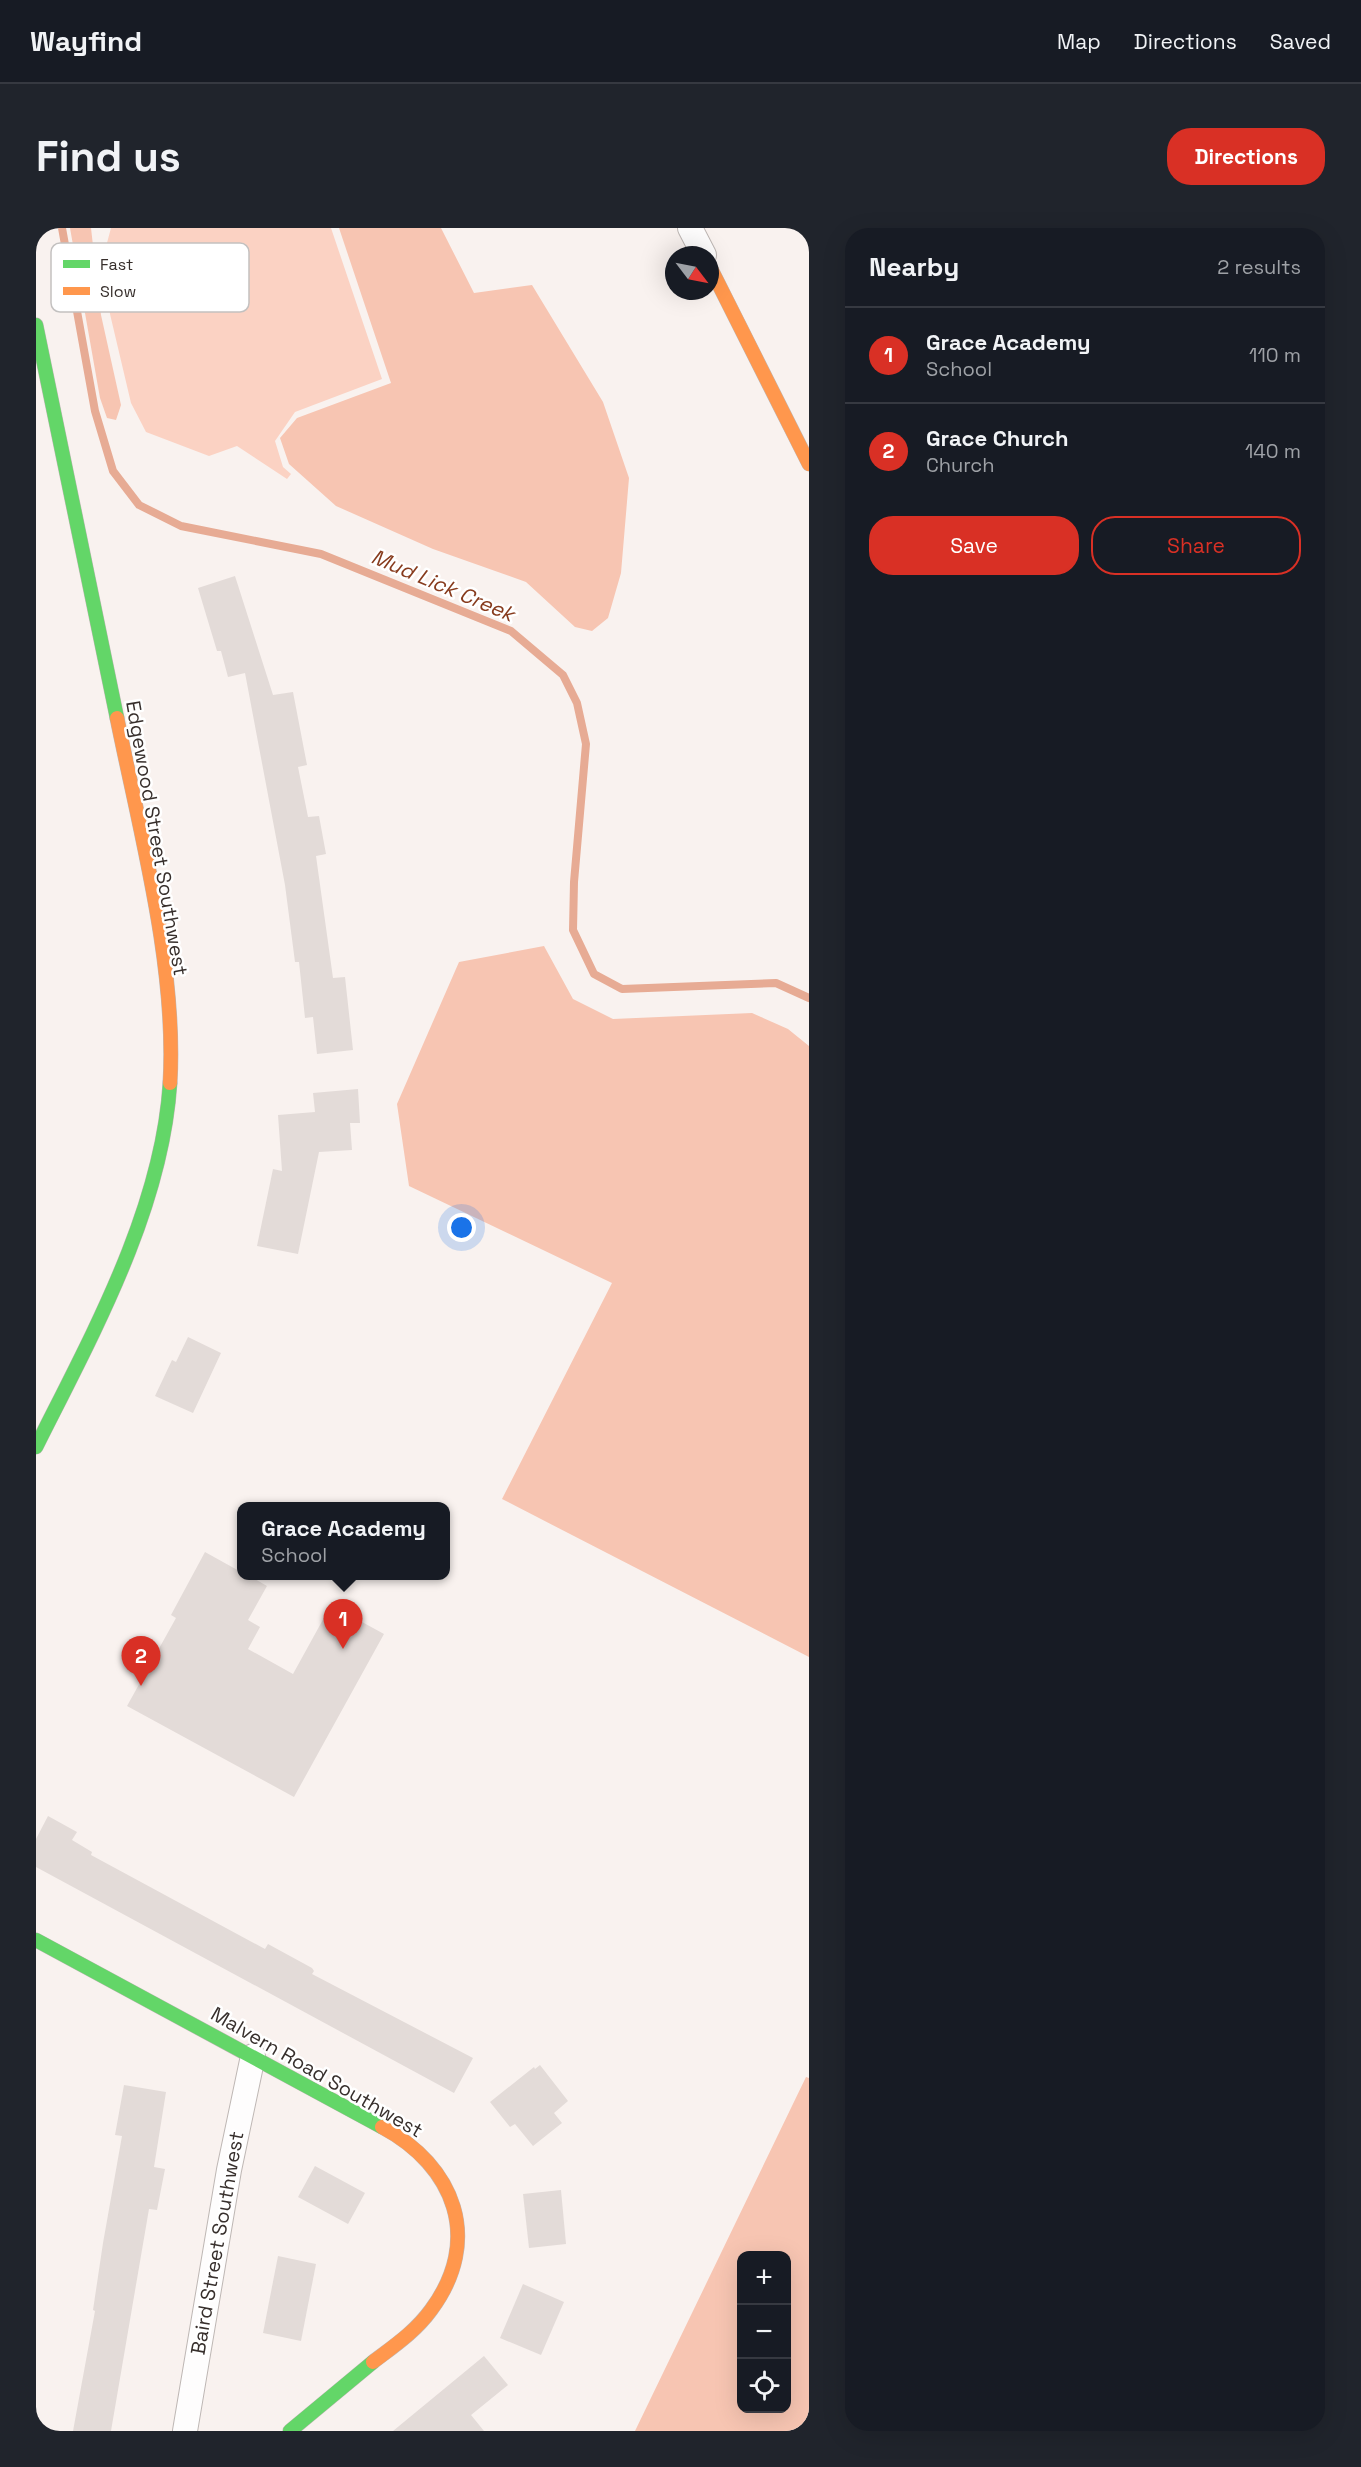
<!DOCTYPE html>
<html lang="en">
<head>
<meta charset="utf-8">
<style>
  body { margin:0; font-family:"Space Grotesk",sans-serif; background:#20242c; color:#f1f3f6 }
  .controls { position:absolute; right:18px; bottom:18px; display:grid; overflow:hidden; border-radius:12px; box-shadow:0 6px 24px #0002 }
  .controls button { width:54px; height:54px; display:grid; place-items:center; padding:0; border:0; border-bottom:2px solid #363941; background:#171b24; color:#f1f3f6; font:30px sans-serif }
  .compass { position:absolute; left:629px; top:18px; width:54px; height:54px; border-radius:50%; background:#171b24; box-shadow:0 6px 24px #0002; rotate:122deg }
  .you { position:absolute; left:426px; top:1000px; width:21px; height:21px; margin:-15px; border:4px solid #fff; border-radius:50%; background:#1a73e8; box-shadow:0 0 0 9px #1a73e833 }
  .badge { display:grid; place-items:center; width:39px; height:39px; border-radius:50%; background:#d93025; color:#fff; font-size:20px; font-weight:700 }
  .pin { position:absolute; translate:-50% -50px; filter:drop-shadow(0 2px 3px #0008) }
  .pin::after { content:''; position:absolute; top:32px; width:21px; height:18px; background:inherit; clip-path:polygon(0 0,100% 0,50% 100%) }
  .popup { position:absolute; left:201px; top:1274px; width:213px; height:78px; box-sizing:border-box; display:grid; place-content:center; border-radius:12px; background:#171b24; filter:drop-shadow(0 2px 4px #0005); font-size:20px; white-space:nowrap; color:#9ea1a6 }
  .popup b { font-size:22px; color:#f1f3f6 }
  .popup::after { content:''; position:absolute; left:50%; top:100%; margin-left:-12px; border:12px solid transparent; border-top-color:#171b24 }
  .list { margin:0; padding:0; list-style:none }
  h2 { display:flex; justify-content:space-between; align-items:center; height:78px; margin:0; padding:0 24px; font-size:26px }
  h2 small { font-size:20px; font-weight:400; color:#9ea1a6 }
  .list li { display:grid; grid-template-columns:39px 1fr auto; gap:18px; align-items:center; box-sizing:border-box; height:96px; padding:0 24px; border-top:2px solid #363941 }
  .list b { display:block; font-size:22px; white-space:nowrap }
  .list p { margin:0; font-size:20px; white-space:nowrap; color:#9ea1a6 }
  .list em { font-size:20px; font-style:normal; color:#9ea1a6 }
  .actions { display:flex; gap:12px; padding:18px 24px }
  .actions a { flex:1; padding:14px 0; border:2px solid #d93025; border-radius:24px; text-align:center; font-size:21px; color:#d93025 }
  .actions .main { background:#d93025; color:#fff }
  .icon { flex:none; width:33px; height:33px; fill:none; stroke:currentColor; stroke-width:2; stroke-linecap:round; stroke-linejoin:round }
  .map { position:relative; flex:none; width:773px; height:2203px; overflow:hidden; border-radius:24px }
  header { display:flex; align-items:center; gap:36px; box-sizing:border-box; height:84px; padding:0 30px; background:#171b24; border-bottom:2px solid #363941 }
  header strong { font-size:28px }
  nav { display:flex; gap:33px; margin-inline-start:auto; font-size:21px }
  .intro { display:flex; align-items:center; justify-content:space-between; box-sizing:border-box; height:144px; padding:0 36px }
  h1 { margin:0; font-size:42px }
  .button { padding:15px 27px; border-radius:24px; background:#d93025; color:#fff; font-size:21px; font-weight:700 }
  main { display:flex; gap:36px; padding:0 36px }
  aside { flex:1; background:#171b24; border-radius:24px; box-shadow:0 6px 24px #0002 }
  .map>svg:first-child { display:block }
  .green { fill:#fbd2c3 }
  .forest { fill:#f7c5b2; fill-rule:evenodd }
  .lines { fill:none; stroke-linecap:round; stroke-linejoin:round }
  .stream { stroke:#e7ab94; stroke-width:8 }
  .building { fill:#e3dbd8 }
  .street-casing { stroke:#beb7b4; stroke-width:26 }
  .fast-casing { stroke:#beb7b4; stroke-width:15 }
  .slow-casing { stroke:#beb7b4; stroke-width:15 }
  .street { stroke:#fefdfd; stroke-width:24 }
  .fast { stroke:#63d668; stroke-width:14 }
  .slow { stroke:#ff974d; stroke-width:14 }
  .labels { text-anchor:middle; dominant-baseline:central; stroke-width:5; stroke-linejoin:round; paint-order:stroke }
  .street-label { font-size:20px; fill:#372f2c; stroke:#fff }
  .water-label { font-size:21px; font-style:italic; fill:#873b1d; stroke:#fff }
  .key { fill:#fff; stroke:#c3c1c0; stroke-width:1.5 }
  .key-label { font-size:16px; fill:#372f2c }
</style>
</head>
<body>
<header>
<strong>Wayfind</strong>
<nav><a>Map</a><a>Directions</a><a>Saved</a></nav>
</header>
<div class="intro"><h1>Find us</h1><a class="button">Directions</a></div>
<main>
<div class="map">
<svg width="773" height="2203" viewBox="0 0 773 2203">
  <rect width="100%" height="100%" fill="#f9f2ef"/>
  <polygon class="green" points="75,0 295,0 346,151 259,184 239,213 247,239 255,246 251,251 201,218 173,228 110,204 95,175 74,86 68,26"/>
  <g class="forest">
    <polygon points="34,0 55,0 65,87 85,177 80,192 71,190 64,170"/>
    <polygon points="303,0 405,0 438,65 496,57 567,174 593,250 585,345 572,390 556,403 539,399 490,354 397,321 300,278 253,236 244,210 261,190 355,155"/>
    <polygon points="508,718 537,771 577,791 716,785 752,801 773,818 773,1429 466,1271 576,1055 373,958 361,876 423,734"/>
    <path d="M770,1849L773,1850V2203H599ZM706,2028H750V2180H706Z"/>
  </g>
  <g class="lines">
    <polyline class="stream" points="26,0 59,183 77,243 103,277 145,298 285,326 475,403 527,447 541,475 550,516 538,654 537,702 558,746 586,761 740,755 773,770"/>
  </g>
  <g class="building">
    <polygon points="199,348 237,467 257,464 271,537 262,539 272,589 283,588 290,626 280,628 297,750 309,749 317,822 281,826 277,789 269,790 263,734 259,734 249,657 209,445 192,449 185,423 181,423 162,360"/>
    <polygon points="322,861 324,895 314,895 316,922 283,924 262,1026 221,1018 237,941 246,943 242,887 279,884 277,865"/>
    <polygon points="152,1109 185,1125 157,1185 119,1168 136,1132 140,1134"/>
    <polygon points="169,1324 205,1344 205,1347 212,1347 231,1358 212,1392 224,1399 212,1421 257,1446 295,1377 348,1406 258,1569 91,1478 140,1390 135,1387"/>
    <polygon points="12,1588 41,1604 36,1612 56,1624 55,1627 229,1721 232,1716 276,1740 278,1743 276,1746 437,1830 418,1865 0,1639 0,1611"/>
    <polygon points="504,1837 532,1873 518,1885 526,1895 497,1918 479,1896 474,1899 454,1874 498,1839 499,1841"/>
    <polygon points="88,1857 130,1864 118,1939 129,1941 121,1982 113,1981 75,2203 37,2203 59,2083 57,2082 67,2015 86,1908 79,1907"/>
    <polygon points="279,1938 329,1965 312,1996 262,1969"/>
    <polygon points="525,1962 530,2016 493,2020 487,1966"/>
    <polygon points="242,2028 280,2036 265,2113 227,2105"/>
    <polygon points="487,2056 528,2074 505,2127 464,2110"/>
    <polygon points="448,2128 472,2157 435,2187 448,2203 357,2203"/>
  </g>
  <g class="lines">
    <g class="street-casing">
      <g id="street">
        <polyline points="654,0 668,27"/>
        <polyline points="149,2203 193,1942 217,1828"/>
      </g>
    </g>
    <g class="fast-casing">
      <g id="fast">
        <polyline points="0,97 81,490"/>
        <path d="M0,1219C56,1107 126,982 134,855"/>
        <polyline points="0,1712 346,1899"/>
        <polyline points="254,2203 337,2134"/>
      </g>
    </g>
    <g class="slow-casing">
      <g id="slow">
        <polyline points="674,39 773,236"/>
        <path d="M81,490C104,604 141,739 134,855"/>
        <path d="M337,2134C358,2118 379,2104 395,2082C447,2012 419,1938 346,1899"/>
      </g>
    </g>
    <use href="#street" class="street"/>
    <use href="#fast" class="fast"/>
    <use href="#slow" class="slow"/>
  </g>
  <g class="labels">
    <g class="street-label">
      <text transform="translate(121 610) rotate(80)">Edgewood Street Southwest</text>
      <text transform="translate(281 1844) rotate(30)">Malvern Road Southwest</text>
      <text transform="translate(181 2015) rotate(-80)">Baird Street Southwest</text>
    </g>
    <g class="water-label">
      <text transform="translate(407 357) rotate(23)">Mud Lick Creek</text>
    </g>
  </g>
  <rect x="15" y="15" width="198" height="69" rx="9" class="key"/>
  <rect x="27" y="32" width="27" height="8" fill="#63d668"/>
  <rect x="27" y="59" width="27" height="8" fill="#ff974d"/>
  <g class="key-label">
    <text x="64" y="42">Fast</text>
    <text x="64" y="69">Slow</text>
  </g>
</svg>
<div class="controls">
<button>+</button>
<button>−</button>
<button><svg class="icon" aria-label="locate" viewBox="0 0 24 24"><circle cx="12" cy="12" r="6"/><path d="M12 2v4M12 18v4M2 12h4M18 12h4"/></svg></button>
</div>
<svg class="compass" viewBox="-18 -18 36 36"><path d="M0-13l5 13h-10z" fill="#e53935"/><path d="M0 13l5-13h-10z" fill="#9ea1a6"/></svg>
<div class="you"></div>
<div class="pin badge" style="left:307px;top:1421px">1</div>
<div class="popup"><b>Grace Academy</b>School</div>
<div class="pin badge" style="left:105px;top:1458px">2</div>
</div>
<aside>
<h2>Nearby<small>2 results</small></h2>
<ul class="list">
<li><span class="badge">1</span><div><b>Grace Academy</b><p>School</p></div><em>110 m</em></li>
<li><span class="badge">2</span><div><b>Grace Church</b><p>Church</p></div><em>140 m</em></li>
</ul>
<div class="actions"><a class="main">Save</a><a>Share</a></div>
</aside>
</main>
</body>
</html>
